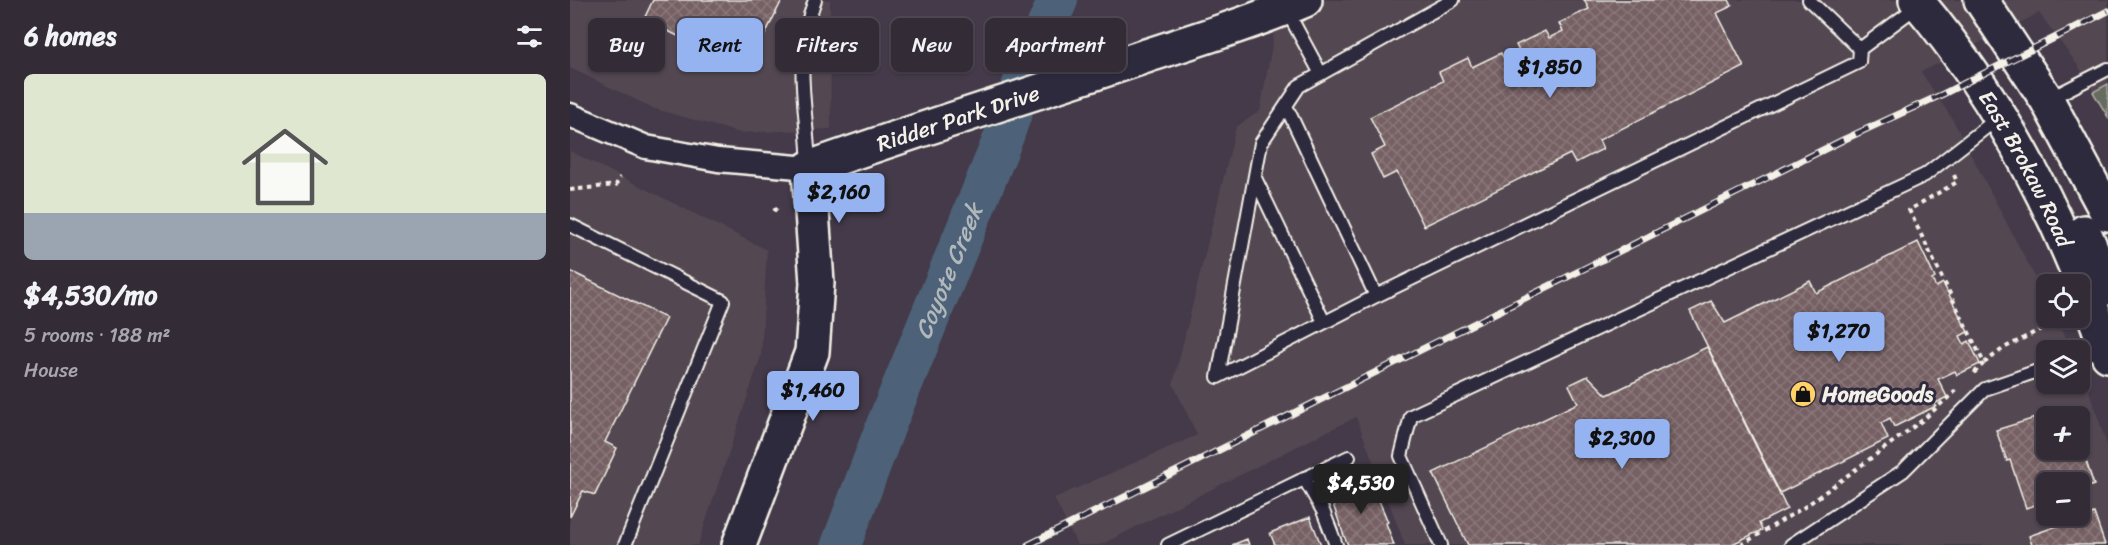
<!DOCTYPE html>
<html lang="en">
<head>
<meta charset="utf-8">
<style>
	body { margin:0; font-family:Sriracha,sans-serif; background:#3b343f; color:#f1f3f6; height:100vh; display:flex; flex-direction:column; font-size:22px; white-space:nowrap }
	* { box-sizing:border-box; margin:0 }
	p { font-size:20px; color:#a9a7ad }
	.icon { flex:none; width:33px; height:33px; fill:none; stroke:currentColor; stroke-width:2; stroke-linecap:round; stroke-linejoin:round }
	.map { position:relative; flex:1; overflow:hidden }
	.panel { display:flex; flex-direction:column; background:#332c37; width:570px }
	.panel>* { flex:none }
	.banner { position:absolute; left:18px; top:18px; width:570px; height:54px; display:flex; gap:12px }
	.controls { position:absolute; left:1466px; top:274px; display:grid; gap:12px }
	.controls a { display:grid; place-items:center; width:54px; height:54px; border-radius:9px; background:#332c37; box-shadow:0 2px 4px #0004,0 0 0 2px #4e4852; font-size:30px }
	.price { position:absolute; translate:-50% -51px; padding:0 14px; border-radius:6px; background:#95b2f1; color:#111; font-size:20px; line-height:39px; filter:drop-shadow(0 2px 3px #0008) }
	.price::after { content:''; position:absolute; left:50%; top:36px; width:18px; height:14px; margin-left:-9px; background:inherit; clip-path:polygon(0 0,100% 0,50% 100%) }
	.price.selected { background:#222; color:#fff }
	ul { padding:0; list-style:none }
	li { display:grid; align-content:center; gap:12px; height:318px; padding:0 24px }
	li span { display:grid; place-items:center; height:186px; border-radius:9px; color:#555 }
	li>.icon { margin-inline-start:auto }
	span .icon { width:108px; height:108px; fill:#fffc; stroke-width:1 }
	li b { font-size:26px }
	h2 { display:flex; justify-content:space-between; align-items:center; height:72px; padding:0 24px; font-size:26px }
	.tag { padding:0 21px; border-radius:9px; background:#332c37; box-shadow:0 2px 4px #0004,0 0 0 2px #4e4852; font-size:21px; line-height:54px }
	.tag.selected { background:#95b2f1; color:#111 }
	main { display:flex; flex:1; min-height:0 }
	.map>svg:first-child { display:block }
	.built { fill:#534651; fill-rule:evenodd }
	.grass { fill:url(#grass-tufts); stroke:#adaea4; stroke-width:1.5 }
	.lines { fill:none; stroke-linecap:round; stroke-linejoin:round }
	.river { stroke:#4d6278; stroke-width:40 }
	.building { fill:url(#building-cross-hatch); stroke:#f4f1e8; stroke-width:1.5 }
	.lane-casing { stroke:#f4f1e8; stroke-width:16 }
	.street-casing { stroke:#f4f1e8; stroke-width:27 }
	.secondary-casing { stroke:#f4f1e8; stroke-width:38 }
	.primary-casing { stroke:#f4f1e8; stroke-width:38 }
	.path { stroke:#f4f1e8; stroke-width:4; stroke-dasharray:4.5 4.5; stroke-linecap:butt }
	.lane { stroke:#2f2a3d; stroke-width:12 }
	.street { stroke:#2f2a3d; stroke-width:22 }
	.secondary { stroke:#2f2a3d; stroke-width:33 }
	.primary { stroke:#2f2a3d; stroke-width:33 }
	.rail-casing { stroke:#f4f1e8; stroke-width:7 }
	.rail { stroke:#2f2a3d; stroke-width:4.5; stroke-dasharray:14; stroke-linecap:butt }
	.labels { text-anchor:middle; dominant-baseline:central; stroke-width:6; stroke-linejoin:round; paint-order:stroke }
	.street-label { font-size:22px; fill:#f4f1e8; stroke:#2f2a3d }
	.poi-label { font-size:22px; font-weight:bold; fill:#f4f1e8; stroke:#2f2a3d; text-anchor:start }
	.water-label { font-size:24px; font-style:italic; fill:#b1b8bb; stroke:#2f2a3d }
</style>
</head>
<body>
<main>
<section class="panel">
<h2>6 homes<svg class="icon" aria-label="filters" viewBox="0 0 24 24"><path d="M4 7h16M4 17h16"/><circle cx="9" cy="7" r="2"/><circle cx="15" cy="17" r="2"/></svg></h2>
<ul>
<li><span style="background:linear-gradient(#dfe7d0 75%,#9aa5b1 0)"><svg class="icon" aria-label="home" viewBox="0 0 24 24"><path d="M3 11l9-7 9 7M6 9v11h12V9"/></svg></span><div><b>$4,530/mo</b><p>5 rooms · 188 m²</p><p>House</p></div></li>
</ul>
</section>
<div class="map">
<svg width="1538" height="545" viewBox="0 0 1538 545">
	<defs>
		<pattern id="grass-tufts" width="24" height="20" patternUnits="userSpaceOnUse" patternTransform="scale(1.5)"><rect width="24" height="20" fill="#666c5f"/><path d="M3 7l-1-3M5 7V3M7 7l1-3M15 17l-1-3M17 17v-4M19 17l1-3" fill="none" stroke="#7c8176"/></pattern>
		<pattern id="building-cross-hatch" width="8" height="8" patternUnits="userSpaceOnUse" patternTransform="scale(1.5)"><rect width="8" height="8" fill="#766164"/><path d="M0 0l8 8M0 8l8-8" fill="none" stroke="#8a787a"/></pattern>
	</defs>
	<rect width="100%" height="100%" fill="#443a49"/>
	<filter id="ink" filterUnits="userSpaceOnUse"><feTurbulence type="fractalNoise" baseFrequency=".0167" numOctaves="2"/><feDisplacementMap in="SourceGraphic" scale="12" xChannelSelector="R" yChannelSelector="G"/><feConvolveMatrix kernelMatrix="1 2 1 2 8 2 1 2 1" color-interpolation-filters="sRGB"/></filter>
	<g filter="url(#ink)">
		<!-- built -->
		<path class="built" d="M0,0h260l1,129 -91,4 -85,-24 -85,-41z
			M710,0h828v117l-29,-50 -40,-54 -118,59 32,48 93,178v20h10l17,33h-27v33h33v-22l1,2 28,84v97h-703l-49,-128 -256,128h-23l-23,-47 143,-63 -24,-51 63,-257 24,-16zM1476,417h33v33h-33zM1476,483h33v33h-33z
			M0,151l197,99 -6,106 -63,189h-128z"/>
		<!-- grass -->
		<path class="grass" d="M1538,84v33l-15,-25z"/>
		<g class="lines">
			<!-- river -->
			<path class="river" id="s1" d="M271,545l45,-120 118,-289 23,-66 31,-70"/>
		</g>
		<!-- building -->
		<path class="building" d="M83,0h129l-35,71 -103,-52z
			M1014,0h145l3,6 -15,7 27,54 -145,73 4,9 -28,14 -5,-9 -146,72 -27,-54 -14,7 -12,-25 14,-7 -15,-30 73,-36 -4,-9 29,-14 4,9 29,-14 4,7 15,-7 -4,-8 29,-14 4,7 14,-7 -4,-8 30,-14z
			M1348,242l17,36 -3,2 4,7 7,-4 25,49 -8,4 4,8 5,-3 11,23 -23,11 -2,-4 -17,8 9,18 -13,7 2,2 -42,21 -4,-9 -9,5 7,16 -108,54 -90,-182 21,-10 14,22 85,-42 6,12z
			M0,271l96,47 -61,124 12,6 -22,47 -12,-4 -13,26z
			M1137,347l80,162 -28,14 3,7 -32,15h-262l-35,-72 145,-70 -9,-18 19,-9 19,19z
			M1498,408l3,9h-25v33h33v-10l15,45 -15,5v-7h-33v18l-20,7 -16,-48 -3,1 -11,-31z
			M799,477l19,45 -2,1 8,22h-46l-4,-9 -15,-43z
			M1524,513l11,32h-73l-3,-9z
			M740,517l11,28h-46l-5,-12z
			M677,539l2,6h-17z"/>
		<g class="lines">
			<!-- lane casing -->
			<g class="lane-casing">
				<path id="lane" d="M716,9l35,65
					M1290,49l59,-44
					M1477,100l61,-31
					M716,106l90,190
					M239,167c-2,-62 -17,-107 6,-167
					M685,178l69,144
					M0,225l153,76 -98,244
					M1509,357l26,-9
					M648,377l158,-81 483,-234 1,-13 -51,-49
					M648,377l43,-234 38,-57 154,-86
					M734,478l19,33 13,34
					M598,545l181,-88
					M871,545l-40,-89 10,-40 514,-241 73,-57
					M1221,545l112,-74 82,-82 61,-21"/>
			</g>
			<!-- street casing -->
			<g class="street-casing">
				<path id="street" d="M0,115l76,32 72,13 91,8"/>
			</g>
			<!-- secondary casing -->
			<g class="secondary-casing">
				<g id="secondary">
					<path id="s2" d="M169,545l73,-193 5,-69 -8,-115c112,-40 225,-74 337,-112 53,-17 107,-34 159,-56"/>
				</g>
			</g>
			<!-- primary casing -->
			<g class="primary-casing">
				<g id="primary">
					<path id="s3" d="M1346,0c87,102 151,228 192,355"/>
					<path d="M1411,0l66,100 61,114"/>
					<path d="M1514,232l24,56"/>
				</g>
			</g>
			<!-- path -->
			<path class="path" d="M1384,175l3,7 -48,28 75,153 -13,13
				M0,190l46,-5 4,-8
				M204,211l4,-5
				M1414,363l20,-15 55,-28
				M1171,545l65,-39 118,-87 35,-31"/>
			<!-- lane -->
			<use href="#lane" class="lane"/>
			<!-- street -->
			<use href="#street" class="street"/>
			<!-- secondary -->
			<use href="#secondary" class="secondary"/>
			<!-- primary -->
			<use href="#primary" class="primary"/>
			<!-- rail casing -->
			<g class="rail-casing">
				<path id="rail" d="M458,545l817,-406 98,-45 165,-83"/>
			</g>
			<!-- rail -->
			<use href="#rail" class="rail"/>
		</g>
	</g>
	<!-- icons -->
	<defs>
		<g id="shop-disc" transform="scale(1.35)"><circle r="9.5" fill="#ffd166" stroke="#2f2a3d"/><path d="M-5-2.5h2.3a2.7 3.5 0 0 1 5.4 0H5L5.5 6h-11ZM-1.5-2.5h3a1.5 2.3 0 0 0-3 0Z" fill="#111"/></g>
	</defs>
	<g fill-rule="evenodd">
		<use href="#shop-disc" x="1233" y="394"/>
	</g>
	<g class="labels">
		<!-- street labels -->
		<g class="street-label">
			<text stroke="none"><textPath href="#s2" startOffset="548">Ridder Park Drive</textPath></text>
			<text stroke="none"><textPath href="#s3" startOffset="202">East Brokaw Road</textPath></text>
		</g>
		<!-- poi labels -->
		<g class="poi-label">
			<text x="1252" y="394">HomeGoods</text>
		</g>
		<!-- water labels -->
		<g class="water-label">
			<text stroke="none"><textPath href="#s1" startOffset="294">Coyote Creek</textPath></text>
		</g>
	</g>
</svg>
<div class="controls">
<a><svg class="icon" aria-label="locate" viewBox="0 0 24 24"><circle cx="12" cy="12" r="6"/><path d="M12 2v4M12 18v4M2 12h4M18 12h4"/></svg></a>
<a><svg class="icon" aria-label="layers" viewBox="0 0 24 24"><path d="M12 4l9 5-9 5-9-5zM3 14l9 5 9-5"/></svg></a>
<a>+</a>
<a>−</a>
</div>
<b class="price" style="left:980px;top:99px">$1,850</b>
<b class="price" style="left:269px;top:224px">$2,160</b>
<b class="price" style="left:1269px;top:363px">$1,270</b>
<b class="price" style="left:243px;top:422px">$1,460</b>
<b class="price" style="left:1052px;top:470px">$2,300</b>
<b class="price selected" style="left:791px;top:515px">$4,530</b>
<div class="banner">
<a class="tag">Buy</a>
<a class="tag selected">Rent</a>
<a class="tag">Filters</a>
<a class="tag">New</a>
<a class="tag">Apartment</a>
</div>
</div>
</main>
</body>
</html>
